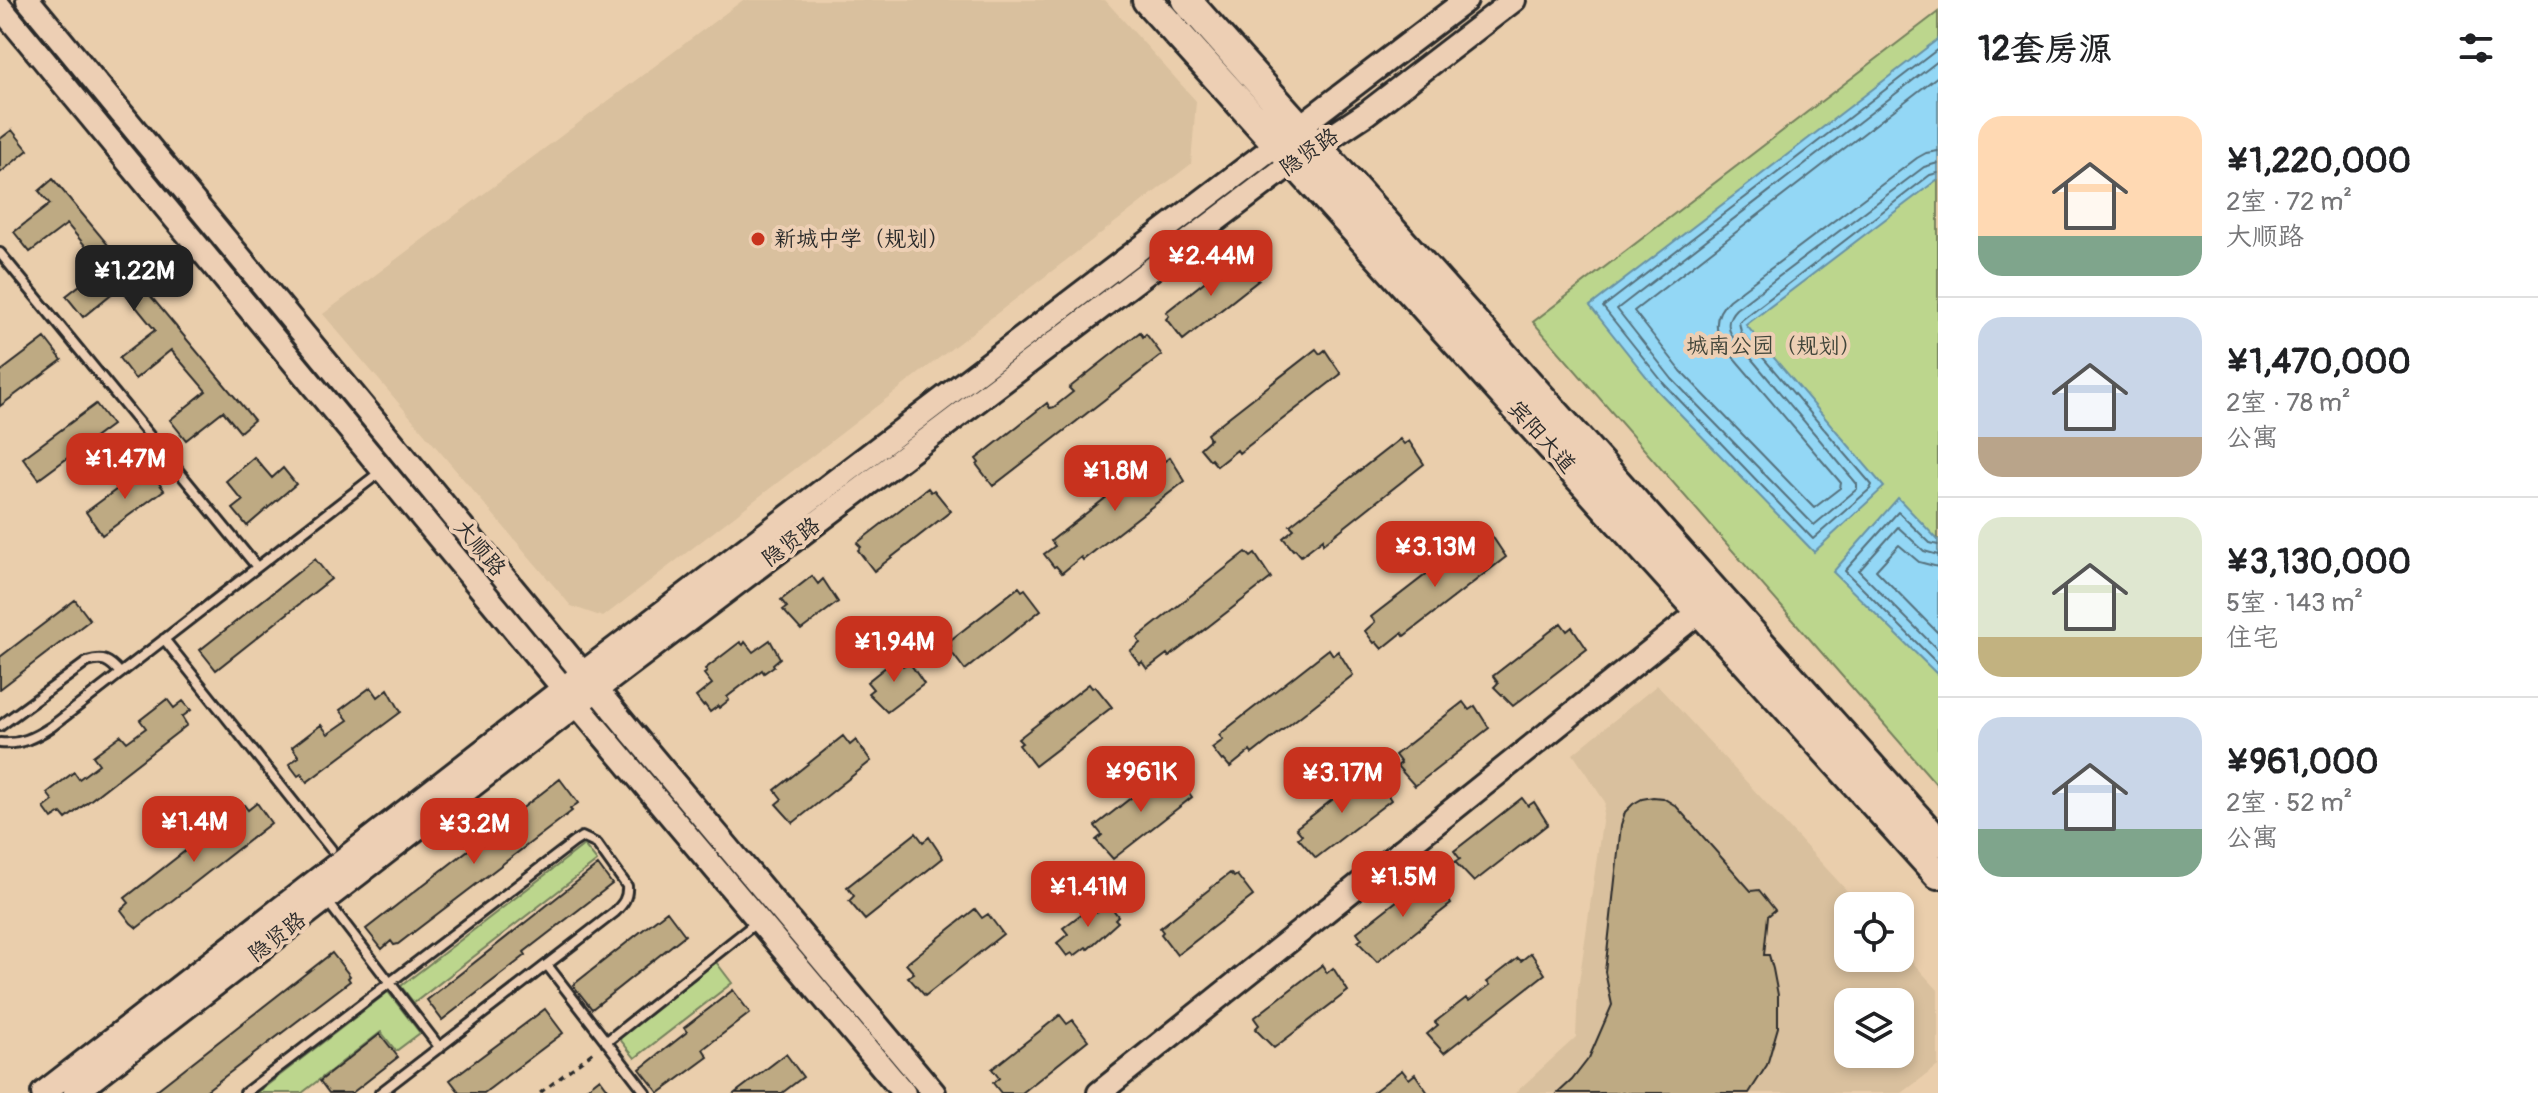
<!DOCTYPE html>
<html lang="zh">
<head>
<meta charset="utf-8">
<style>
	body { margin:0; font-family:Pangolin,"LXGW WenKai TC",sans-serif; background:#f6f6f6; color:#202124; height:100vh; display:flex; flex-direction:column; font-size:30px; white-space:nowrap }
	* { box-sizing:border-box; margin:0 }
	p { font-size:26px; color:#757577 }
	.icon { flex:none; width:44px; height:44px; fill:none; stroke:currentColor; stroke-width:2; stroke-linecap:round; stroke-linejoin:round }
	.map { position:relative; flex:1; overflow:hidden }
	.details { display:flex; flex-direction:column; background:#fff; width:600px }
	.details>* { flex:none }
	.controls { position:absolute; left:1834px; top:892px; display:grid; gap:16px }
	.controls a { display:grid; place-items:center; width:80px; height:80px; border-radius:16px; background:#fff; box-shadow:0 4px 12px #0003; font-size:40px }
	.price { position:absolute; translate:-50% -68px; padding:0 18px; border-radius:16px; background:#c8321e; color:#fff; font-size:26px; line-height:52px; filter:drop-shadow(0 2px 4px #0008) }
	.price::after { content:''; position:absolute; left:50%; top:48px; width:24px; height:18px; margin-left:-12px; background:inherit; clip-path:polygon(0 0,100% 0,50% 100%) }
	.price.active { background:#222; color:#fff }
	ul { padding:0; list-style:none }
	li { display:flex; align-items:center; gap:24px; height:200px; padding:0 40px }
	li+li { border-top:2px solid #e0e0e0 }
	li span { display:grid; place-items:center; flex:none; width:224px; height:160px; border-radius:24px; color:#555 }
	li>.icon { margin-inline-start:auto }
	span .icon { width:96px; height:96px; fill:#fffc; stroke-width:1 }
	li b { font-size:34px }
	h2 { display:flex; justify-content:space-between; align-items:center; height:96px; padding:0 40px; font-size:34px }
	main { display:flex; flex:1; min-height:0 }
	.map>svg:first-child { display:block }
	.built { fill:#d9c09e; fill-rule:evenodd }
	.green { fill:#bcd68d; stroke:#74805c; stroke-width:2 }
	.water { fill:#93d7f5; stroke:#6992a4; stroke-width:2 }
	.lines { fill:none; stroke-linecap:round; stroke-linejoin:round }
	.shore { stroke:#55707c; stroke-width:2 }
	.building { fill:#beaa83; stroke:#2b2b2b; stroke-width:2 }
	.lane-casing { stroke:#2b2b2b; stroke-width:14 }
	.secondary-casing { stroke:#2b2b2b; stroke-width:28 }
	.highway-casing { stroke:#2b2b2b; stroke-width:34 }
	.path { stroke:#2b2b2b; stroke-width:3; stroke-dasharray:6 6; stroke-linecap:butt }
	.lane { stroke:#edcfb4; stroke-width:8 }
	.secondary { stroke:#edcfb4; stroke-width:22 }
	.highway { stroke:#edcfb4; stroke-width:28 }
	.poi-dot { fill:#c8321e; stroke:#edcfb4; stroke-width:3 }
	.labels { text-anchor:middle; dominant-baseline:central; stroke-width:8; stroke-linejoin:round; paint-order:stroke }
	.street-label { font-size:22px; fill:#2b2b2b; stroke:#edcfb4 }
	.poi-label { font-size:22px; fill:#2b2b2b; stroke:#edcfb4; text-anchor:start }
	.park-label { font-size:22px; fill:#41453a; stroke:#edcfb4 }
</style>
</head>
<body>
<main>
<div class="map">
<svg width="1938" height="1093" viewBox="0 0 1938 1093">
	<rect width="100%" height="100%" fill="#eaceac"/>
	<filter id="ink" filterUnits="userSpaceOnUse"><feTurbulence type="fractalNoise" baseFrequency=".0125" numOctaves="2"/><feDisplacementMap in="SourceGraphic" scale="16" xChannelSelector="R" yChannelSelector="G"/><feConvolveMatrix kernelMatrix="1 2 1 2 8 2 1 2 1" color-interpolation-filters="sRGB"/></filter>
	<g filter="url(#ink)">
		<!-- built -->
		<path class="built" d="M743,0h362l91,101 -5,63 -588,453 -32,-11 -248,-292z
			M1657,685l204,221h-13v52h52v-9l38,41v76l-36,27h-387l61,-56 2,-48 27,-187 -32,-48zM1848,1002h52v52h-52z"/>
		<!-- green -->
		<path class="green" d="M1938,12v774l-405,-464z
			M584,845l13,16 -183,142 -13,-17z
			M716,962l16,21 -97,75 -16,-20z
			M388,992l32,41 -24,18 -15,-19 -79,61h-45z"/>
		<!-- water -->
		<path class="water" d="M1938,39v140l-192,146 138,162 -70,65 -156,-161 -68,-85z
			M1898,498l40,42v135l-105,-103z"/>
		<g class="lines">
			<!-- shore -->
			<path class="shore" d="M1938,49l-335,258 62,78 148,154 57,-50 2,-4 -131,-153 -2,-10 191,-147 8,-2
				M1938,61l-321,248 55,70 142,146 43,-36v-5l-124,-147c-7,-10 -5,-20 3,-28l188,-142 14,-4
				M1938,76l-304,235 47,60 133,137 26,-20 1,-5 -118,-138c-10,-17 -8,-32 6,-45l188,-142 9,-5 12,-2
				M1938,545l-8,-2 -32,-31 -53,59 93,93
				M1938,555l-14,-4 -26,-24 -39,44 79,79
				M1938,567l-19,-5 -20,-17 -23,25 62,63"/>
		</g>
		<!-- building -->
		<path class="building" d="M12,130l16,20 -28,23v-34z
			M53,179l201,241 -14,12 -17,-21 -37,29 -16,-20 36,-29 -35,-41 -36,29 -16,-21 36,-28 -35,-43 -37,30 -17,-21 37,-29 -36,-43 -37,28 -16,-20 36,-28 -11,-13z
			M1236,257l3,4 3,-2 17,21 -76,60 -17,-21 3,-3 -3,-4z
			M1140,332l3,5 3,-3 16,21 -169,131 -16,-21 2,-2 -3,-4 71,-56 3,5 4,-1 19,-15 -4,-4z
			M45,338l17,22 -62,46v-34z
			M1316,349l4,5 5,-4 16,24 -102,79 -2,-3 -20,16 -6,-7 -1,1 -10,-12 10,-9 -3,-5z
			M96,404l16,21 -73,54 -16,-21z
			M1400,439l4,5 5,-3 15,23 -101,80v-5l-22,17 -6,-7 -2,1 -10,-12 11,-9 -4,-4z
			M1160,455l5,6 5,-4 15,24 -102,79 -2,-3 -19,16 -6,-7 -2,1 -10,-13 11,-8 -4,-5z
			M254,457l18,21 11,-10 13,16 -49,42 -14,-17 10,-8 -17,-20z
			M147,467l17,23 -62,45 -16,-23z
			M928,488l3,4 3,-2 17,21 -77,60 -16,-21 3,-3 -4,-4z
			M1481,532l4,5 5,-4 16,24 -102,79 -2,-3 -20,16 -6,-7 -2,1 -9,-12 10,-9 -4,-5z
			M1246,552l5,5 4,-3 16,24 -102,79 -2,-3 -20,15 -5,-7 -2,2 -10,-13 10,-8 -3,-5z
			M315,559l16,20 -115,91 -16,-20z
			M812,576l6,8 5,-5 15,23 -37,28 -18,-20 4,-3 -6,-7z
			M1019,587l3,4 3,-2 16,21 -76,60 -16,-21 2,-3 -3,-4z
			M75,600l15,20 -90,69v-32z
			M1561,623l6,8 5,-4 15,22 -74,57 -19,-19 4,-4 -5,-7z
			M770,640l10,18 -7,6 1,2 -10,7 -2,-3 -35,27 2,3 -10,8 -1,-2 -8,6 -5,-7 -2,1 -7,-9 16,-13 -8,-10 3,-2 -2,-3 35,-27 3,3 2,-3 8,10z
			M1329,649l4,6 5,-4 15,24 -101,79 -2,-3 -20,16 -6,-7 -2,1 -10,-13 11,-8 -4,-5z
			M897,658l6,8 6,-4 15,22 -37,28 -19,-19 5,-4 -6,-7z
			M1089,684l3,4 3,-2 17,21 -77,59 -16,-21 3,-2 -4,-4z
			M371,687l7,10 10,-8 13,23 -94,70 -6,-8 -3,2 -9,-12 10,-7 -7,-10 29,-22 7,9 20,-14 -8,-10z
			M167,699l7,9 9,-7 8,9 -9,7 5,8 -121,94 -5,-6 -9,6 -8,-11 9,-7 -6,-8 27,-21 5,7 20,-15 -6,-8 28,-21 6,7 19,-14 -6,-8z
			M1463,702l6,8 6,-4 14,22 -74,58 -18,-20 4,-3 -6,-8z
			M843,736l7,9 6,-5 15,21 -78,62 -17,-19 6,-5 -7,-9z
			M1164,772l7,9 6,-4 15,20 -79,62 -17,-19 6,-5 -7,-9z
			M1364,775l6,8 6,-5 15,22 -75,58 -18,-20 4,-3 -6,-7z
			M560,779l18,24 -8,6 2,2 -174,133 -4,1 -3,-4 -9,8 -16,-20z
			M1653,797l10,1 13,8 75,85 8,-1 16,20 -7,6 -4,39h5l4,14 5,26v32l-11,38 -18,28h-191l14,-13 17,-22 23,-53 -7,-33 16,-147 4,-13 8,-8 9,-5z
			M1522,798l6,8 6,-4 14,22 -74,58 -19,-20 5,-3 -6,-8z
			M257,803l14,20 -134,105 -6,-5 -10,-13 8,-7 -4,-5 119,-93 4,5z
			M916,833l7,9 6,-5 14,21 -78,62 -16,-19 5,-5 -7,-9z
			M598,865l14,19 -88,68 2,3 -84,65 -15,-20z
			M1230,873l4,4 3,-2 16,21 -76,59 -16,-21 2,-2 -3,-4z
			M1425,879l6,7 5,-4 15,22 -74,58 -19,-20 4,-3 -5,-7z
			M1108,903l10,13 -3,3 3,3 -30,27 -2,-2 -12,9 -2,-3 -5,3 -10,-13 11,-9 -5,-6 29,-22 5,6z
			M975,909l7,9 6,-4 15,20 -78,62 -17,-19 6,-4 -8,-9z
			M667,911l18,24 -93,74 -19,-24z
			M332,953l18,23 -2,2 2,3 -147,112h-50z
			M1531,953l14,21 -101,79 -17,-19 11,-9 -3,-3 31,-24 3,3 21,-16 -3,-3 31,-24 3,3z
			M1322,965l5,8 6,-5 15,23 -74,57 -19,-19 4,-4 -5,-7z
			M733,990l17,23 -47,36 5,8 -49,36 -19,-24 47,-37 -3,-4z
			M545,1009l18,24 -79,60h-24l-10,-13z
			M1060,1015l7,9 6,-4 15,20 -66,53h-21l-8,-10 6,-5 -7,-9z
			M380,1034l18,23 -46,36h-23l-9,-12z
			M786,1054l17,23 -21,16h-47z
			M1402,1070l7,9 6,-5 13,19h-56z
			M600,1078l11,15h-30z"/>
		<g class="lines">
			<!-- lane casing -->
			<g class="lane-casing">
				<path id="lane" d="M0,253l257,314
					M164,639l167,210
					M0,726l87,-64c16,-5 22,-2 33,11
					M0,743c20,2 34,-5 51,-16l324,-251
					M328,902l112,146
					M547,965l99,128
					M606,1042l146,-116
					M245,1093l329,-251 8,-5 15,7 30,42c1,12 -4,18 -12,26l-235,181"/>
			</g>
			<!-- secondary casing -->
			<g class="secondary-casing">
				<path id="secondary" d="M28,0l605,734 301,359
					M0,7l563,681 341,405
					M43,1093l540,-420 883,-673
					M75,1093l521,-403 697,-528 74,-49 147,-113
					M1099,1093l614,-492"/>
			</g>
			<!-- highway casing -->
			<g class="highway-casing">
				<path id="highway" d="M1147,0l791,874
					M1186,0l752,842"/>
			</g>
			<!-- path -->
			<path class="path" d="M540,1093l57,-44"/>
			<!-- lane -->
			<use href="#lane" class="lane"/>
			<!-- secondary -->
			<use href="#secondary" class="secondary"/>
			<!-- highway -->
			<use href="#highway" class="highway"/>
		</g>
	</g>
	<!-- markers -->
	<circle class="poi-dot" cx="758" cy="239" r="8"/>
	<g class="labels">
		<!-- street labels -->
		<g class="street-label">
			<text transform="translate(1309 152) rotate(-35)">隐贤路</text>
			<text transform="translate(1542 437) rotate(48)">宾阳大道</text>
			<text transform="translate(791 542) rotate(-37)">隐贤路</text>
			<text transform="translate(480 548) rotate(50)">大顺路</text>
			<text transform="translate(277 937) rotate(-38)">隐贤路</text>
		</g>
		<!-- poi labels -->
		<g class="poi-label">
			<text x="774" y="239">新城中学（规划）</text>
		</g>
		<!-- park labels -->
		<g class="park-label">
			<text x="1774" y="346">城南公园（规划）</text>
		</g>
	</g>
</svg>
<div class="controls">
<a><svg class="icon" aria-label="locate" viewBox="0 0 24 24"><circle cx="12" cy="12" r="6"/><path d="M12 2v4M12 18v4M2 12h4M18 12h4"/></svg></a>
<a><svg class="icon" aria-label="layers" viewBox="0 0 24 24"><path d="M12 4l9 5-9 5-9-5zM3 14l9 5 9-5"/></svg></a>
</div>
<b class="price" style="left:1211px;top:298px">¥2.44M</b>
<b class="price active" style="left:134px;top:313px">¥1.22M</b>
<b class="price" style="left:125px;top:501px">¥1.47M</b>
<b class="price" style="left:1115px;top:513px">¥1.8M</b>
<b class="price" style="left:1435px;top:589px">¥3.13M</b>
<b class="price" style="left:894px;top:684px">¥1.94M</b>
<b class="price" style="left:1141px;top:814px">¥961K</b>
<b class="price" style="left:1342px;top:815px">¥3.17M</b>
<b class="price" style="left:194px;top:864px">¥1.4M</b>
<b class="price" style="left:474px;top:866px">¥3.2M</b>
<b class="price" style="left:1403px;top:919px">¥1.5M</b>
<b class="price" style="left:1088px;top:929px">¥1.41M</b>
</div>
<section class="details">
<h2>12套房源<svg class="icon" aria-label="filters" viewBox="0 0 24 24"><path d="M4 7h16M4 17h16"/><circle cx="9" cy="7" r="2"/><circle cx="15" cy="17" r="2"/></svg></h2>
<ul>
<li><span style="background:linear-gradient(#ffd9b3 75%,#7fa58c 0)"><svg class="icon" aria-label="home" viewBox="0 0 24 24"><path d="M3 11l9-7 9 7M6 9v11h12V9"/></svg></span><div><b>¥1,220,000</b><p>2室 · 72 m²</p><p>大顺路</p></div></li>
<li><span style="background:linear-gradient(#c9d6e8 75%,#b9a48a 0)"><svg class="icon" aria-label="home" viewBox="0 0 24 24"><path d="M3 11l9-7 9 7M6 9v11h12V9"/></svg></span><div><b>¥1,470,000</b><p>2室 · 78 m²</p><p>公寓</p></div></li>
<li><span style="background:linear-gradient(#dfe7d0 75%,#c2b280 0)"><svg class="icon" aria-label="home" viewBox="0 0 24 24"><path d="M3 11l9-7 9 7M6 9v11h12V9"/></svg></span><div><b>¥3,130,000</b><p>5室 · 143 m²</p><p>住宅</p></div></li>
<li><span style="background:linear-gradient(#c9d6e8 70%,#7fa58c 0)"><svg class="icon" aria-label="home" viewBox="0 0 24 24"><path d="M3 11l9-7 9 7M6 9v11h12V9"/></svg></span><div><b>¥961,000</b><p>2室 · 52 m²</p><p>公寓</p></div></li>
</ul>
</section>
</main>
</body>
</html>
